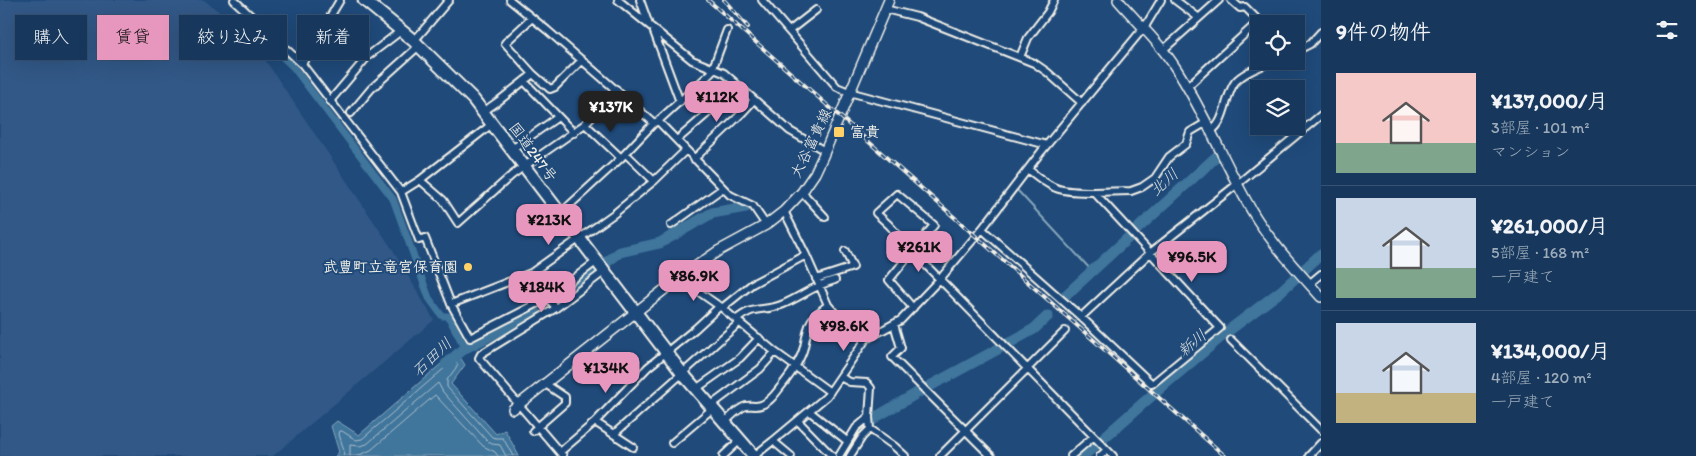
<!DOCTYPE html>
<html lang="ja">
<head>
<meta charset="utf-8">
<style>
	body { margin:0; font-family:Itim,"Klee One",sans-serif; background:#244365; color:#f1f3f6; height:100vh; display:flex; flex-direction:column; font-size:19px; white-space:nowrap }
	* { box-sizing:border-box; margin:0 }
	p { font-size:16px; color:#9eacbb }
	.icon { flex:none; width:28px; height:28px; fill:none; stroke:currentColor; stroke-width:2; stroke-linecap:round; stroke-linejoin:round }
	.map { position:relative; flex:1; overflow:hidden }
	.sheet { display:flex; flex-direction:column; background:#17385c; width:375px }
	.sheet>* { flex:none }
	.top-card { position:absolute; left:15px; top:15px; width:475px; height:45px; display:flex; gap:10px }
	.buttons { position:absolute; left:1250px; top:15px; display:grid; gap:10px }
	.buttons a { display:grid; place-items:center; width:55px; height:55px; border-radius:0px; background:#17385c; box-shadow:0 5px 20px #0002,0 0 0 1px #365272; font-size:25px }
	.price { position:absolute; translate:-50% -42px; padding:0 11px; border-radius:10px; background:#e797bd; color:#111; font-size:16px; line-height:32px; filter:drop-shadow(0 1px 2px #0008) }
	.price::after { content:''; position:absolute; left:50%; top:30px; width:15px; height:11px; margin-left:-8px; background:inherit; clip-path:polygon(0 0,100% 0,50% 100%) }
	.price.selected { background:#222; color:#fff }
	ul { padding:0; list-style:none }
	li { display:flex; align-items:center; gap:15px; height:125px; padding:0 15px }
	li+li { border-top:1px solid #365272 }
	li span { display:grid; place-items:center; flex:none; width:140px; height:100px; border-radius:0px; color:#555 }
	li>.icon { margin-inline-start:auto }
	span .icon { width:60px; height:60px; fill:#fffc; stroke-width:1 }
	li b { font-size:21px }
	h2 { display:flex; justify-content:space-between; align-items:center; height:60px; padding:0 15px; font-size:21px }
	.pill { padding:0 18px; border-radius:0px; background:#17385c; box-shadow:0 5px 20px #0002,0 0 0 1px #365272; font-size:18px; line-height:45px }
	.pill.selected { background:#e797bd; color:#111 }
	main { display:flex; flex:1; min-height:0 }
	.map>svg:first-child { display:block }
	.built { fill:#315887 }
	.water { fill:#40759c; stroke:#88a7ba }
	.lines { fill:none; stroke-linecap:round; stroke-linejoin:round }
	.shore { stroke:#acbfca; stroke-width:1 }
	.stream { stroke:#88a7ba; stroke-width:2 }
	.canal { stroke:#40759c; stroke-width:7 }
	.river { stroke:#40759c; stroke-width:11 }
	.street-casing { stroke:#f4f1e8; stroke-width:10 }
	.secondary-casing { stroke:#f4f1e8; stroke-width:12 }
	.highway-casing { stroke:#f4f1e8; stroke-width:15 }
	.street { stroke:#1f4a7a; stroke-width:6 }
	.secondary { stroke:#1f4a7a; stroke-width:9 }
	.highway { stroke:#1f4a7a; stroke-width:11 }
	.rail-casing { stroke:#f4f1e8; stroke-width:4 }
	.rail { stroke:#1f4a7a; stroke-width:2; stroke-dasharray:5.5; stroke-linecap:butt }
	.poi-dot { fill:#ffd166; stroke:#1f4a7a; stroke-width:2 }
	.labels { text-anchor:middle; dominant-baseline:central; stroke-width:4; stroke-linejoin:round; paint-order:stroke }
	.poi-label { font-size:15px; font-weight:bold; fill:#f4f1e8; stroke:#1f4a7a; text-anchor:start }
	.street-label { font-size:15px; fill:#f4f1e8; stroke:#1f4a7a }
	.water-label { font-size:16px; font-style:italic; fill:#d9dedd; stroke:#1f4a7a }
</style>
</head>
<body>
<main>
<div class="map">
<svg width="1321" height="456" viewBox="0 0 1321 456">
	<rect width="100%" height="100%" fill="#1f4a7a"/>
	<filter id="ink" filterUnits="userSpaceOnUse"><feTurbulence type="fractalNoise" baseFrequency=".02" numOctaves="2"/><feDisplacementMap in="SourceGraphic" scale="10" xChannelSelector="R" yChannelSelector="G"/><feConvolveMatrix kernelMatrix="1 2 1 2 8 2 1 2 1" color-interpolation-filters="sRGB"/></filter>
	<g filter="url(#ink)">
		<!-- built -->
		<path class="built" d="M0,0h204l43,33 146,217 41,70 -161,136h-273z"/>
		<!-- water -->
		<path class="water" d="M456,351l9,14 -14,19 45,50 9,-4 14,26h-184l4,-4 -8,-26 6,-5 22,14z"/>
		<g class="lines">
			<!-- shore -->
			<path class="shore" d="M343,456l1,-5 -5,-17 1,-3h2l14,9 6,-1 92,-79 4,5 -11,15v7l45,50 4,1h7l10,18
				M350,456v-11l10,1 7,-2 71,-61 5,9 44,49 5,3 8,1 6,11
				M357,456l14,-6 64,-55 48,51 12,6 3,4"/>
			<!-- stream -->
			<path class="stream" d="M1252,74l12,-6
				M1238,84l10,-8
				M1018,191l74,80"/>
			<!-- canal -->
			<path class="canal" d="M243,19l50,48 100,132 36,99 13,18h6l17,32"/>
			<!-- river -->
			<path class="river" d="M1135,231l81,-74
				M607,262l13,-10 40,-9 52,-30 34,-6
				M1065,296l63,-58
				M554,301l40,-29
				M1009,343l25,-14 14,-13
				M446,364l19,-16 58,-29 27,-15
				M928,387l72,-39
				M846,456l11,-21 19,-18 43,-25
				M1083,456l82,-72 63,-53 53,-40 40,-37"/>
			<!-- street casing -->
			<g class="street-casing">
				<path id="street" d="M234,0l68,64 99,128 18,48 6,-2 26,66 80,-31 84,-60 39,-32 32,-31
					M510,0l37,30 107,93
					M618,0l74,60 32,13 66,58 35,20
					M640,0l9,25
					M762,0l75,87 12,5 198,53
					M1175,0l24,18
					M1231,0l9,8 5,-1 16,16
					M885,9l32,8 117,46 13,9 35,31
					M532,18l-27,25 28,31
					M789,31l27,-21
					M654,32l26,70
					M414,41l35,-41
					M1163,50l56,-50
					M1296,51l14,-7 11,-12
					M1020,57l8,-19 20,-26 6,-12
					M302,64l38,-64
					M524,81l50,52
					M1188,86l71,-65
					M330,101l38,-45 34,-26
					M483,112l17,-12 33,-26 17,15 5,-2 27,-27
					M351,113l20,-24 49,-44
					M658,121l72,74 23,11 13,19
					M492,124l-72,56 23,20 15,23 54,-48 73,-51 31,-35
					M585,124l36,34
					M1211,131c15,-9 14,-36 24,-49 9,-10 25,-15 38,-21
					M677,140l62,-54
					M512,149l46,-32
					M626,154l28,27
					M694,159l48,-46 12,-13
					M401,192l19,-12
					M802,192l23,25
					M1094,192l37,-1 11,-4 13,-9 14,-21 17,-13 4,-12 17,-10
					M784,211l22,44 22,50 12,14 26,20
					M561,213l60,-55 33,-35 4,-2 53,-48 16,-43
					M671,225l52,-37
					M982,229l99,88 71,67 68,-56 -126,-136c-34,0 -40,-1 -66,-23
					M679,278l43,30 53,44 55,40
					M816,279l37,-12 -8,-16
					M1309,284l12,-10
					M548,298l8,10 -75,46 -2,4 84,98
					M451,304l19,34 78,-40 49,-37
					M556,308l49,-37
					M722,308l30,-24 54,-29
					M913,308l-24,-28 45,-55 -37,-31 -21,19 13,12 24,27 200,204
					M1081,317l69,-64 90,-71 81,-67
					M736,320c17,-15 26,-8 45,-15 20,-8 31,-19 54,-25
					M894,324l7,24 -9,9 99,99
					M1231,340l90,90
					M840,377l10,5 17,1 4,5 -2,29 1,12
					M696,389l44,-31 19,-20
					M710,406l50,-37 15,-17
					M809,411l38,30
					M798,421l34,35
					M595,422l38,25
					M724,423c6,-5 14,-15 22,-17 4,-1 10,1 15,-1 10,-3 16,-14 22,-21 8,-10 18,-25 21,-37 5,-24 3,-26 24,-42
					M870,429l24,17 11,10
					M533,431l32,-28v-6l-21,-14
					M614,434l125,-111
					M773,441l18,15
					M672,443l40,-34
					M560,452l35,-30 53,-55 47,-38 25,-23
					M723,456l17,-16
					M754,456l19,-15 54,-45 39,-57 35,-19 39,-41 42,-50 59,-77 105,-127 15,-25
					M839,456l17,-28 13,-11
					M850,456l12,-19 8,-8
					M940,456l125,-125
					M1071,456l22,-19
					M1100,456l7,-6
					M1309,456l12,-13"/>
			</g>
			<!-- secondary casing -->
			<g class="secondary-casing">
				<path id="secondary" d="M1118,0c20,23 43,44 59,70 29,45 48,95 75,141 19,32 45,59 69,86
					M513,409l166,-131 39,-27 48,-26 18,-14 18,-19 13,-19 8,-17 66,-156"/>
			</g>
			<!-- highway casing -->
			<g class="highway-casing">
				<path id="highway" d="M364,0l50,41 59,58 209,274 72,83"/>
			</g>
			<!-- street -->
			<use href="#street" class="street"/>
			<!-- secondary -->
			<use href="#secondary" class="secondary"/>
			<!-- highway -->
			<use href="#highway" class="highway"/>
			<!-- rail casing -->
			<g class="rail-casing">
				<path id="rail" d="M708,0l517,456
					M724,0l24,27"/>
			</g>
			<!-- rail -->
			<use href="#rail" class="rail"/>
		</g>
	</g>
	<!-- markers -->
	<g class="poi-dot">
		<rect x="833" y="126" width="12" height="12" rx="2.5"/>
		<circle cx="468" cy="267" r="5"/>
	</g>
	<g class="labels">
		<!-- poi labels -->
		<g class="poi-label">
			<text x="850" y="132">富貴</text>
			<text x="458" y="267" text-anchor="end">武豊町立竜宮保育園</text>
		</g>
		<!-- street labels -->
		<g class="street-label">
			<text transform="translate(811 143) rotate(-64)">大谷富貴線</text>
			<text transform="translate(533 152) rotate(53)">国道247号</text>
		</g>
		<!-- water labels -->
		<g class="water-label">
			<text transform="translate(1164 182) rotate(-42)">北川</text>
			<text transform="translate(1192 343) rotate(-40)">新川</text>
			<text transform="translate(432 357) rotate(-43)">石田川</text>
		</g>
	</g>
</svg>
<div class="buttons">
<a><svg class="icon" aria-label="locate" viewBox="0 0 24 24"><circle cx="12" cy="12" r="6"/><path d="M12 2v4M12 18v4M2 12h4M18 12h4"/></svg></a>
<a><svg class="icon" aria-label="layers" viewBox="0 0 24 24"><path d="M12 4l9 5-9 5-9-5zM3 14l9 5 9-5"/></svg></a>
</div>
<b class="price" style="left:717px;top:123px">¥112K</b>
<b class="price selected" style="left:611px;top:133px">¥137K</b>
<b class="price" style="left:549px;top:246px">¥213K</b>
<b class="price" style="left:919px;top:273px">¥261K</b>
<b class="price" style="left:1192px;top:283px">¥96.5K</b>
<b class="price" style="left:694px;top:302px">¥86.9K</b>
<b class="price" style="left:542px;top:313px">¥184K</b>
<b class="price" style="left:844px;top:352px">¥98.6K</b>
<b class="price" style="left:606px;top:394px">¥134K</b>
<div class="top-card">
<a class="pill">購入</a>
<a class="pill selected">賃貸</a>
<a class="pill">絞り込み</a>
<a class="pill">新着</a>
</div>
</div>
<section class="sheet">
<h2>9件の物件<svg class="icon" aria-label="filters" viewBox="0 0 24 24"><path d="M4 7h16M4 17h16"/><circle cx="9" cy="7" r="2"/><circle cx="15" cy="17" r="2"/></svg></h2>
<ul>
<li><span style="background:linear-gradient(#f6c9c9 70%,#7fa58c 0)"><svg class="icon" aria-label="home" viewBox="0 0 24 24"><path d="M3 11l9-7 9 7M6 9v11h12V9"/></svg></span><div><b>¥137,000/月</b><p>3部屋 · 101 m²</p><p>マンション</p></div></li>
<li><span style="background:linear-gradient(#c9d6e8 70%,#7fa58c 0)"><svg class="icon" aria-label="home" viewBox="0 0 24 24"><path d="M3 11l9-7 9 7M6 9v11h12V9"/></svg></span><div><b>¥261,000/月</b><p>5部屋 · 168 m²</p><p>一戸建て</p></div></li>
<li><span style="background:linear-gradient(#c9d6e8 70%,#c2b280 0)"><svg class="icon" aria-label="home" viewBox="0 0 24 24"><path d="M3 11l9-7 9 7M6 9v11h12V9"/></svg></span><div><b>¥134,000/月</b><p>4部屋 · 120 m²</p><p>一戸建て</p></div></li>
</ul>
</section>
</main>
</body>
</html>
